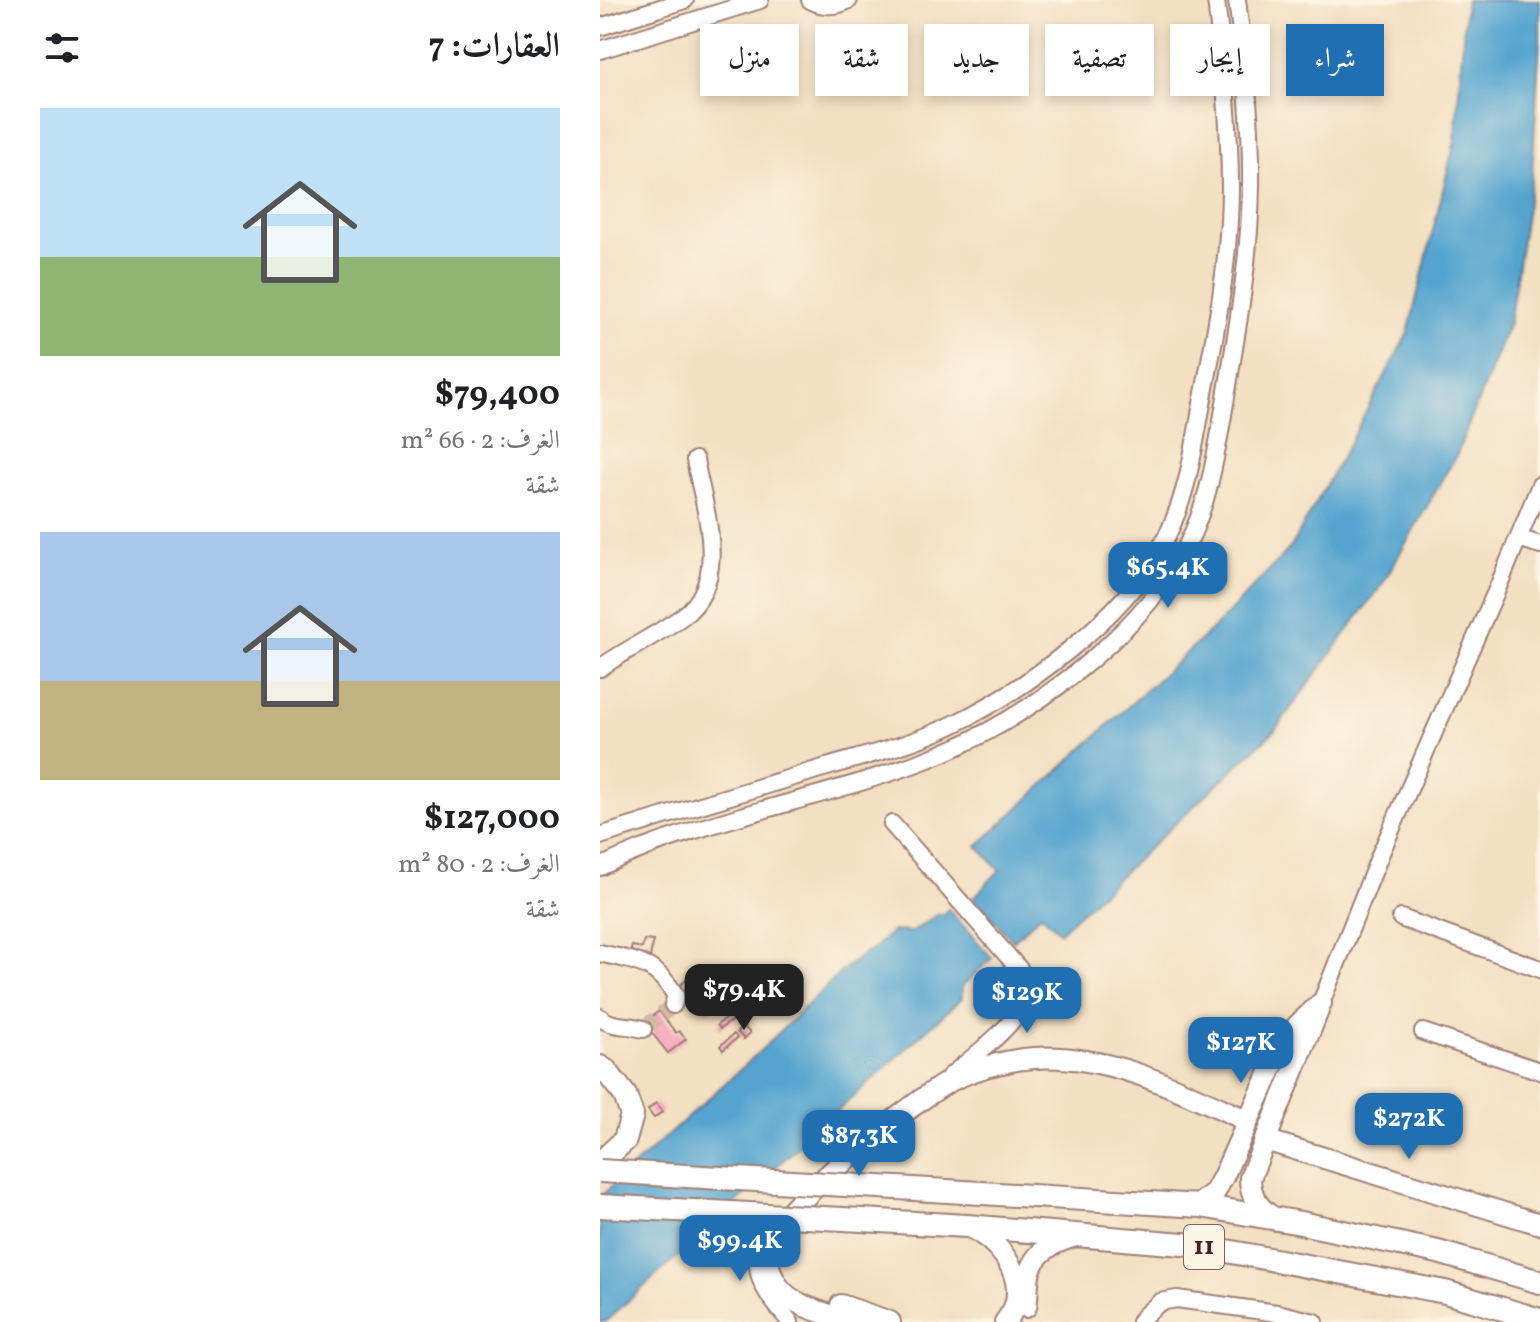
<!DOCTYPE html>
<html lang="ar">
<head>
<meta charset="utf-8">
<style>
	body { margin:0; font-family:Vollkorn,Amiri,serif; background:#f6f6f6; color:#202124; direction:rtl; height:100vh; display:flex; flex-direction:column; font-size:30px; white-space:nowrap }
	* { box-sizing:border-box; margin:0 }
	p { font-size:26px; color:#757577 }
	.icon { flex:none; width:44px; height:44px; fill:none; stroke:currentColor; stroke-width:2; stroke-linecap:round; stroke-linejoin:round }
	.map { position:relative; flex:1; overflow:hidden; direction:ltr }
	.sheet { display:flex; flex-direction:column; background:#fff; width:600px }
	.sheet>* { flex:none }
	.guide { position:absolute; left:24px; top:24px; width:760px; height:72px; direction:rtl; display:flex; gap:16px }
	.price { position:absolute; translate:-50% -68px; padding:0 18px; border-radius:16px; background:#1f6fb2; color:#fff; font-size:26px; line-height:52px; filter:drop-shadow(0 2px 4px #0008) }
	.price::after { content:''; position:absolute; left:50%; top:48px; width:24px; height:18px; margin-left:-12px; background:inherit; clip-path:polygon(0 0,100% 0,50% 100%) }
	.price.current { background:#222; color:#fff }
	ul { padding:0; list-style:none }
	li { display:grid; align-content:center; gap:16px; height:424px; padding:0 40px }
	li span { display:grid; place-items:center; height:248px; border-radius:0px; color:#555 }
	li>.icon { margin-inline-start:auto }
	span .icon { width:144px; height:144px; fill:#fffc; stroke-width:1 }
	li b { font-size:34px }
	h2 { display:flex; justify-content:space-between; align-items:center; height:96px; padding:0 40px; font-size:34px }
	.chip { padding:0 28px; border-radius:0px; background:#fff; box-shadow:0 4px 12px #0003; font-size:28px; line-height:72px }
	.chip.current { background:#1f6fb2; color:#fff }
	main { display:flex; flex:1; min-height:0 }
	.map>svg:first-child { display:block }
	.water { fill:#55a4cf; stroke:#50627d; stroke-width:2 }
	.building { fill:#f6a8c0 }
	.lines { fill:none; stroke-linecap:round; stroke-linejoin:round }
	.minor-tunnel { stroke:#d1b9a3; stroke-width:16; stroke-dasharray:16 8; stroke-linecap:butt }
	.minor-casing { stroke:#9e7f76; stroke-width:20 }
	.major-casing { stroke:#9e7f76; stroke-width:24 }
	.highway-casing { stroke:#9e7f76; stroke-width:26 }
	.minor { stroke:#fff; stroke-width:16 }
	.major { stroke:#fff; stroke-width:20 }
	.highway { stroke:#fff; stroke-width:22 }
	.highway-bridge-casing { stroke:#9e7f76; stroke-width:26; stroke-linecap:butt }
	.highway-bridge { stroke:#fff; stroke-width:22 }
	.labels { text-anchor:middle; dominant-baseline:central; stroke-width:8; stroke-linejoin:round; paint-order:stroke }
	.shield { fill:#fcf5e5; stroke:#7f5f63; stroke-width:2 }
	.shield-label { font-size:26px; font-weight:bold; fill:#4a1f2b }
</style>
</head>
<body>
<main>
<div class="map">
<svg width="940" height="1322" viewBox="0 0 940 1322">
	<rect width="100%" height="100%" fill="#fcf5e5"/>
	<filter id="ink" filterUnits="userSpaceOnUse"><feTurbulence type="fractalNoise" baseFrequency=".0125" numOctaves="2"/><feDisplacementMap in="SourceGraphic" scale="16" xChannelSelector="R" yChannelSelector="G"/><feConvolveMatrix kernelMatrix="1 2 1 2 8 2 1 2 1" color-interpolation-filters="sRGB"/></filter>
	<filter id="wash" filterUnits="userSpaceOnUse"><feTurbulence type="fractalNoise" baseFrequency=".006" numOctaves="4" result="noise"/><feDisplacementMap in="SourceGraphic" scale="32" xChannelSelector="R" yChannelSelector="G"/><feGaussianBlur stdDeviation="1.8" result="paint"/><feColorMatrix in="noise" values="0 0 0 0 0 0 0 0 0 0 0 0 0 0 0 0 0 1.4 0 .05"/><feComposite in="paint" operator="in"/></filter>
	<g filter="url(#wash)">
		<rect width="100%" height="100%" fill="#f3dfc1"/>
		<!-- water -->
		<path class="water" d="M866,0h74v38l-8,138 -23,147 -52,131 -74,129 -109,148 -214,201 -19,-18 -28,27 -40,-43 27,-28 -23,-24 244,-225 70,-74 58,-103 59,-111 47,-192z
			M348,909l44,49 -30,28v12l-357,324h-5v-125l156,-142 85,-83 24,-19h3l25,-22 19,1 26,-18h6z"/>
		<g id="blocks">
			<!-- building -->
			<path class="building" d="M44,940l9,1 -4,22 -9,-2 1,-7 -11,-1 2,-7 10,2z
				M86,980l7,7 -7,6 -7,-7z
				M118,998l4,4 -14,11 -3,-4z
				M59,1011l17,22 3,-2 7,8 -18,14 -24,-30z
				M132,1014l3,4 -15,11 -3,-4z
				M143,1026l7,7 -6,6 -7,-7z
				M134,1034l3,4 -14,12 -3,-4z
				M56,1103l7,8 -9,7 -6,-8z"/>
		</g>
	</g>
	<g filter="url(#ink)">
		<use href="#blocks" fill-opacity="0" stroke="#9e7f76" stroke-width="2"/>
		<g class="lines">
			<!-- minor-tunnel -->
			<path class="minor-tunnel" d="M43,1029l30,-24"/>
			<!-- minor casing -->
			<g class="minor-casing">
				<path id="minor" d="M210,0c13,7 26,7 39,0
					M0,27l85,-27
					M0,50l160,-50
					M918,538l22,7
					M0,668c27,-19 57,-33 83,-52 48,-35 21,-108 12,-156
					M292,824l128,146c4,8 7,15 6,24 -3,27 -56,65 -77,83
					M0,836c73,-23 147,-45 220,-67 44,-13 91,-24 132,-44 73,-35 170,-106 209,-178 25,-44 31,-89 40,-138 14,-73 29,-148 29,-222 0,-63 -7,-125 -14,-187
					M0,867c109,-52 232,-68 343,-114 87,-37 189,-113 237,-195 28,-47 36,-103 45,-155 12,-72 25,-144 26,-217 1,-62 -6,-124 -14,-186
					M801,918l139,51
					M0,953c37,9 55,8 76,43l-3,9
					M721,1003l59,-148 118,-268 42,-102
					M0,1017c12,11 28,7 43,12
					M823,1032l117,39
					M168,1262l-6,-1 -4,5c1,21 19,40 32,56
					M540,1322l4,-6 16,-14 17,-3 100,14 38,9"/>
			</g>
			<!-- major casing -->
			<g class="major-casing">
				<path id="major" d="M665,1140l275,84
					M597,1206l18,-14 9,-17 58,-130 16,-20 23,-22
					M676,1219c-17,-9 -26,-23 -26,-41l68,-167
					M367,1226c28,12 58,45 48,79 -2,6 -6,12 -10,17
					M241,1305l49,17
					M426,1307c2,-10 1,-21 3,-32 5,-24 26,-33 47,-39
					M254,1322c-24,-8 -61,-14 -76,-36 -9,-13 -13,-31 -8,-46 11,-33 148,-143 182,-160 25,-12 54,-20 82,-22 75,-5 148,33 214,63"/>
			</g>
			<!-- highway casing -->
			<g class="highway-casing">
				<path id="highway" d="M0,1067l6,4 19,24 7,20 -7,25 -25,23
					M297,1188l304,18 100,17 137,29 102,30
					M262,1220l105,6 228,19 250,47 95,28"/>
			</g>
			<!-- minor -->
			<use href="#minor" class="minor"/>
			<!-- major -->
			<use href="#major" class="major"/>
			<!-- highway -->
			<use href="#highway" class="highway"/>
			<!-- highway-bridge casing -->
			<g class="highway-bridge-casing">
				<path id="highway-bridge" d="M0,1171l297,17
					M0,1206l262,14"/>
			</g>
			<!-- highway-bridge -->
			<use href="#highway-bridge" class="highway-bridge"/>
		</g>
	</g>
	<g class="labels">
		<!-- shield labels -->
		<rect class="shield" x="584" y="1225" width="40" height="44" rx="6"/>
		<g class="shield-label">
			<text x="604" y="1247">11</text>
		</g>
	</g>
</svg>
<b class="price" style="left:568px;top:610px">$65.4K</b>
<b class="price current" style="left:144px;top:1032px">$79.4K</b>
<b class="price" style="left:427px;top:1035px">$129K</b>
<b class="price" style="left:641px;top:1085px">$127K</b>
<b class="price" style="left:809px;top:1161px">$272K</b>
<b class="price" style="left:259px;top:1178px">$87.3K</b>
<b class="price" style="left:140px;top:1283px">$99.4K</b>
<div class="guide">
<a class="chip current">شراء</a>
<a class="chip">إيجار</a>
<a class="chip">تصفية</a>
<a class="chip">جديد</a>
<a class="chip">شقة</a>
<a class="chip">منزل</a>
</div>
</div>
<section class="sheet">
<h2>العقارات: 7<svg class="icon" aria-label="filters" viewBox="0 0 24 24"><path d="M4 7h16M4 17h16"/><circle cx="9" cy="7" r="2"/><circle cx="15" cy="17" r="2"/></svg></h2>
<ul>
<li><span style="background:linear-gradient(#bfe0f5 60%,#8fb573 0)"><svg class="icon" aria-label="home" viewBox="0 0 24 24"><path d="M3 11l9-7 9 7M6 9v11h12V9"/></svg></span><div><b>$79,400</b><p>الغرف: 2 · 66 m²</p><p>شقة</p></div></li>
<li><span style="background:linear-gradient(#a9c7e8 60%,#c2b280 0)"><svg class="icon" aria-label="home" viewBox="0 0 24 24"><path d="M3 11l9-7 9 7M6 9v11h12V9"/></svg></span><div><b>$127,000</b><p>الغرف: 2 · 80 m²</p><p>شقة</p></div></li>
</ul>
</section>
</main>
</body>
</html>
